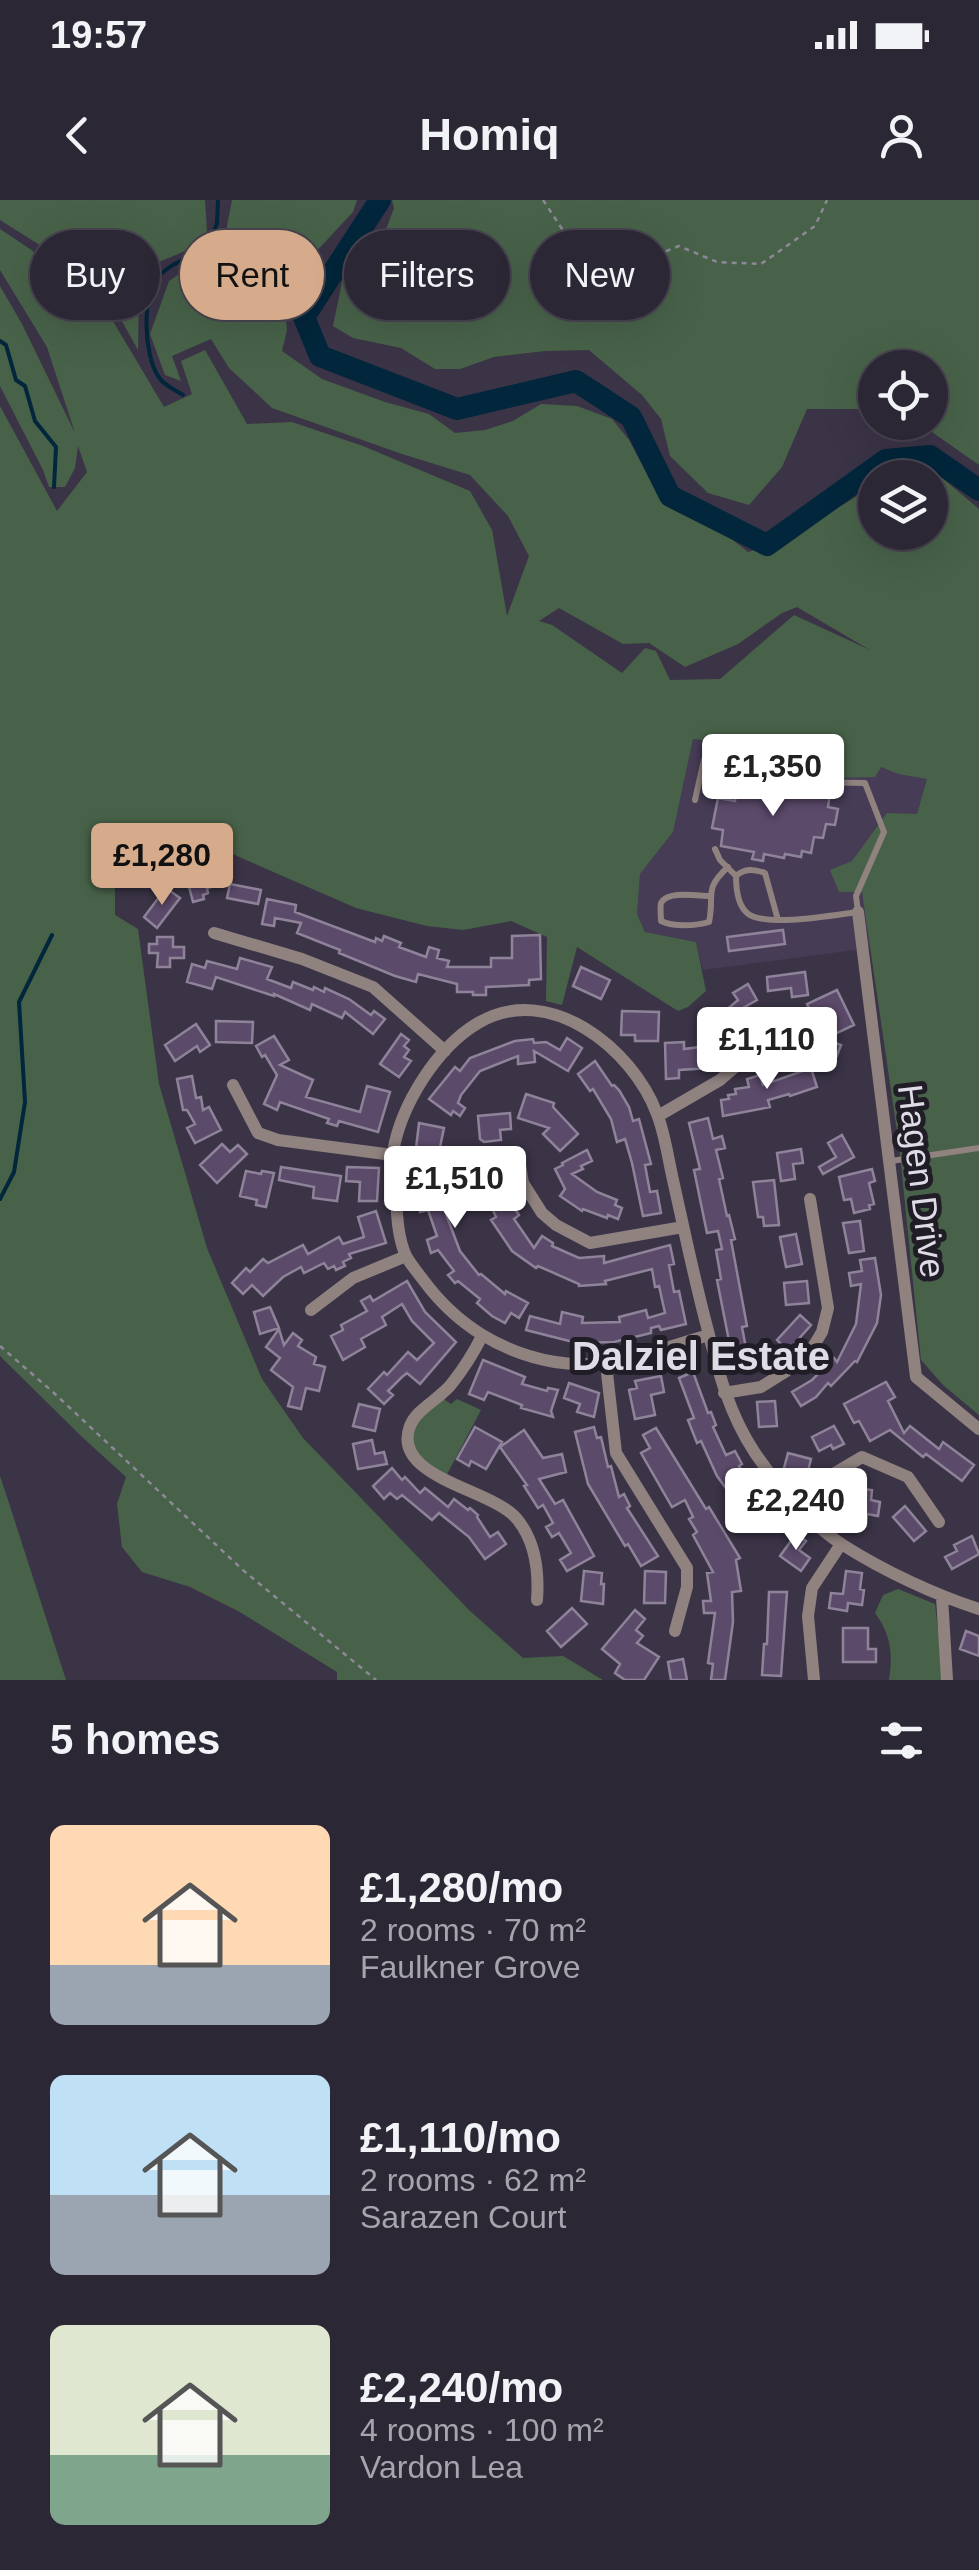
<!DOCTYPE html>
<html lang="en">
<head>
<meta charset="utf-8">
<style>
	body { margin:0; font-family:Arial,sans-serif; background:#383341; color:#f1f3f6; height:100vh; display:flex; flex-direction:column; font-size:38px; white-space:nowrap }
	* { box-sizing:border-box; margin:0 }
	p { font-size:32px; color:#a6a5ad }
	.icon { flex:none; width:55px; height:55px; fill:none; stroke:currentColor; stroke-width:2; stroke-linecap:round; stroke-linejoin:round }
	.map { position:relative; height:1480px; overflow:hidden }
	.details { display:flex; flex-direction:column; background:#2c2735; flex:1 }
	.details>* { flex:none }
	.banner { position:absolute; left:30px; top:30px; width:920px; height:90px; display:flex; gap:20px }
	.tools { position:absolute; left:858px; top:150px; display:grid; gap:20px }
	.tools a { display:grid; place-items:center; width:90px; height:90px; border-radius:50%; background:#2c2735; box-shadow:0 10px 40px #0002,0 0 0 2px #484450; font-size:50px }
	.price { position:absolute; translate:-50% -85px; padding:0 22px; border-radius:10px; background:#fff; color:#222; font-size:32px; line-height:65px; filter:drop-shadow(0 2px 5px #0008) }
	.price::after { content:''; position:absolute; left:50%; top:60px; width:30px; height:22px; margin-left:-15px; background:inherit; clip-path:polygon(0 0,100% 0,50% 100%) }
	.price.selected { background:#d6ab8b; color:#111 }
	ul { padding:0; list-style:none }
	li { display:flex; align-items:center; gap:30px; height:250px; padding:0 50px }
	li span { display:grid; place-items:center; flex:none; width:280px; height:200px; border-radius:15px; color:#555 }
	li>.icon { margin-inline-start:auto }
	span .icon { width:120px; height:120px; fill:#fffc; stroke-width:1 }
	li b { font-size:42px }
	h2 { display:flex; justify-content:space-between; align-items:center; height:120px; padding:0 50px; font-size:42px }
	.pill { padding:0 35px; border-radius:45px; background:#2c2735; box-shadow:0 10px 40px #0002,0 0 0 2px #484450; font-size:35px; line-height:90px }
	.pill.selected { background:#d6ab8b; color:#111 }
	.status { display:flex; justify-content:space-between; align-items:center; height:70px; padding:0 50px; background:#2c2735; direction:ltr }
	.status svg { height:28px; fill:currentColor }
	header { display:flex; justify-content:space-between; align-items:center; height:130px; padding:0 50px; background:#2c2735; font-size:45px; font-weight:600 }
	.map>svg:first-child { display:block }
	.built { fill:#463c55 }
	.green { fill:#486249; fill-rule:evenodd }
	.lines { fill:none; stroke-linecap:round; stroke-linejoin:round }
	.stream { stroke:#02263b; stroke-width:4 }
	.river { stroke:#02263b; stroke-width:22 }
	.building { fill:#5c4a6b; stroke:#8e8399; stroke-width:2.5 }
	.path { stroke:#8d8897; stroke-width:2.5; stroke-dasharray:5 5; stroke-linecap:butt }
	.service { stroke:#8f827f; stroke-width:6 }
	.minor { stroke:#8f827f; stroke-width:12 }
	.labels { text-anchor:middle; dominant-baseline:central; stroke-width:10; stroke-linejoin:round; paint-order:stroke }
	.street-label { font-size:35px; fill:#dfdbe7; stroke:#211d26 }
	.quarter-label { font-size:40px; font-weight:bold; fill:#dfdbe7; stroke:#211d26 }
</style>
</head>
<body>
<div class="status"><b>19:57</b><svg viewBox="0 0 49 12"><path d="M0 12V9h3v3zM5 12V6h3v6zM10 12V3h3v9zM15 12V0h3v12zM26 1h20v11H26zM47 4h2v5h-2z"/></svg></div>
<header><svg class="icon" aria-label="back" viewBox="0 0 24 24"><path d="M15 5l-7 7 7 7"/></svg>Homiq<svg class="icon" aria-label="person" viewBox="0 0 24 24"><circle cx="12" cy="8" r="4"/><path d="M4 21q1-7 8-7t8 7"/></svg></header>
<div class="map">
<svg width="979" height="1480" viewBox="0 0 979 1480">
	<rect width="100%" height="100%" fill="#3b3447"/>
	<!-- built -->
	<path class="built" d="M693,539l49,6 39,16 34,21 65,-15 18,7 29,5 -10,36 -30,-2 -35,49 10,30 8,56 -167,22 -7,-28 -51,-10 -8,-18 3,-40 33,-42z"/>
	<!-- green -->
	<path class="green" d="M0,0h205l2,32 -17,17 -31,13 -20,25 -1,63 -43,-77 -22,-7 -73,-46z
		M232,0h125l-4,12 -54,58 -16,21 4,39 -5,21 40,28 63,23 44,12 26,19 30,-3 28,-9 28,-17 36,2 35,13 17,21 32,61 57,27 30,24 41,-14 86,-53v47h55v-54l-38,-1 16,-7 34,8 37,31v906l-36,-30 -22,-25 -22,-215 -37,-253h-23l-9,-22 22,-9 35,-48 30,1 10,-35 -29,-5 -17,-7 -6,10 -42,1 -18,4 -34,-21 -39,-16 -49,-6 -20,93 -33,42 -3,40 8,18 51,10 10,49 -18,16 -10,4 -101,-64 -15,58 -16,-4 1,-64 -36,-16 -48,9 -36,-4 -71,-18 -135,-59 -106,18v48l23,14 21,155 48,164 55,131 41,59 167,173 53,47 40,-2 40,24h-266v-8l-99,-61 -48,-24 -48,-15 -20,-25 -5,-43 9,-27 -46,-42 -80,-79v-950l57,105 30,-39 -9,-26 -3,22 -10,19h-16l-6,-17 -43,-84v-100l22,38 53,109 -28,-86 -47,-77v-41l33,22 4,15 16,23 25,-10 20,17 66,111 28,-13 -11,-33 24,-11 42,74 45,-2 71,24 107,45 22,39 15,86 22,-60 -21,-40 -38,-41 -68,-21 -130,-46 -43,-40 -18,-29 -39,17 9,25 -16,-6 -15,-41 19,-53 55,-39zM797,407l73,43 -76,-35 -74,64 -50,1 -14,-29 -11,-3 -23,25 -70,-48 -13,-4 20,-13 64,36 26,-1 36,24 53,-23 44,-31z
		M392,0h587v265l-60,-42 11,-1v-54h-55v43l-10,-2h-58l-25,58 -33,38 -41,-12 -38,-37 -9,-37 -19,-24 -53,-45 -44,1 -51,6 -34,12h-25l-34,-21 -48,-10 -20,-12 9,-44 37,-34 15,-40z
		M442,1198l9,6 6,-5 24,11 -36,68 -9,-4 -24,-27 4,-25z
		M0,1276l7,21 59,183h-66z
		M898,1389l37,15 9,76h-55c4,-26 2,-46 -14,-67l8,-18z"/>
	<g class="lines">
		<!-- stream -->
		<path class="stream" d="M0,141l6,4 10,35 9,6 10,35 21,26 -2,40
			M183,195c-9,-6 -20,-10 -25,-19 -14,-22 -17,-79 1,-100 12,-13 33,-20 49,-27l9,-26 1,-23
			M0,999l14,-27 11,-70 -6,-100 33,-67"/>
		<!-- river -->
		<path class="river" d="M380,0l-76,117 16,39 137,53 119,-28 55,36 39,79 97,49 119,-85 44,-4 49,34"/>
	</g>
	<!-- building -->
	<path class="building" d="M739,577l91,17 -2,13 10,2 -3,16 -9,-1 -3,14 -9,-1 -3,16 -9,-2 -1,6 -16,-3 -1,4 -20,-4 -1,7 -11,-2 2,-7 -33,-6 2,-16 -11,-2 6,-30 17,3z
		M219,671l3,13 -15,4 1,5 -5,2 1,4 -11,3 -6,-23z
		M230,684l31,6 -3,14 -31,-6z
		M166,688l14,10 -23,30 -13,-11z
		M267,699l29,6 -1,7 80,30 1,-4 6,3 2,-5 17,7 -2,4 27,10 3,-10 10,3 -2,8 12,3 -2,6h44v-9h21v-22l28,-1 1,44 -12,1v5l-43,2v8h-13v-3h-16v-8l-39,-10 -2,8 -21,-6 -56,-23 1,-3 -43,-17 4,-10 -26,-5 -1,8 -12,-2z
		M783,730l2,14 -56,7 -2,-14z
		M157,737h16v10h11v11h-14v9h-13l1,-14h-9v-9h8z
		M240,758l32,9 -5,12 24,9 2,-6 20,8 1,-3 10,5 1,-4 24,11 22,16 3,-4 11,8 -12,15 -28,-22 -3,6 -30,-14 -2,6 -36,-16v2l-58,-19 -4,12 -25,-7 5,-18 13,4 2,-7 30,8z
		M581,767l29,13 -9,19 -28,-13z
		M805,772l3,23 -16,2 -1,-9 -23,3 -1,-14z
		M748,784l9,16 -25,14 12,14 -35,30 1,10 -31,2v8l-13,1 -1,-36 19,-1v7l30,-4 -7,-8 8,-7 -5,-6 28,-24 -5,-7z
		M837,790l17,35 -30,14 17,6 -8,21 -27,-10 5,-13 18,7 -22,-46z
		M622,811l37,1 -1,29h-23v-6h-14z
		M216,821l37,1 -1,21 -36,-1z
		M196,824l14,21 -10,7 -3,-6 -22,15 -10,-16z
		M401,834l8,6 -5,6 5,4 -5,7 7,4 -12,16 -19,-13z
		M274,836l15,24 -9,5 33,15 -7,17 54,15 7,-26 23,6 -12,40 -39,-11 -2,5 -10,-3 2,-4 -49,-17 -3,8 -13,-6 13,-29 -12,-20 -3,2 -6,-11z
		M567,838l15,10 -14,23 -34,-20 1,11 -17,2v-8l-38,15 -19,24 -3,8 7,5 -5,8 -7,-5 -2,4 -22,-16 26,-32 5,4 10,-13 45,-17 18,-2 1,4 12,-1 14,8z
		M595,861l17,25 2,-1 5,5 10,17 4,14 6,-2 12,45 -6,1 5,27 7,-1 4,22 -18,3 -11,-53 -7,-24 -8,3 -6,-23 -18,-30 -3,2 -12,-17z
		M811,868l6,19 -27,9 -1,-2 -21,6 2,7 -47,9 -2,-16 8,-1 -1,-4 8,-1 -1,-5 14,-2 -2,-8 13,-4 3,10z
		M192,876l4,22 5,-1 2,13 6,-3 12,23 -26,13 -8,-15 8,-4 -8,-14h-4l-6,-31z
		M526,894l28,9 -1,4 25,27 -18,17 -17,-17 6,-6 -31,-10z
		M510,913l1,16 -11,1 1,10 -17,2 -4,-3 -2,-23z
		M708,918l5,21 9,-3 3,12 -9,2 7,28 -4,1 8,37 2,-1 6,24 -4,1 16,86 -5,1 4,21 16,-3 3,15 -20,4 1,3 -16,3 -4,-24h4l-13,-66 4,-1 -5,-29 6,-1 -4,-18 -11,2 -13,-63 6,-1 -11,-46z
		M419,923l25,5 -5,24h5l-2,15 -9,-2 14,52 13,34 19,24 2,-1 24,20 1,-3 22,12 -9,15 -8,-5 -6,10 -13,-7 -15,-13 3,-4 -22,-18 -3,2 -7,-8 6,-4 -16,-21 -7,3 -4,-13 10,-4 -9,-26 -8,2 -2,-10 8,-3 -6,-24 -7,-1z
		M842,935l12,22 -31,17 -4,-7 17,-10 -8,-14z
		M222,944l8,8 8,-7 9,9 -30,29 -17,-18z
		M801,949l2,14 -10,1 2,15 -14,2 -4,-28z
		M587,950l5,11 -11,5 2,3 -11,5 25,18 20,8 -2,5 7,3 -4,11 -10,-4 -1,3 -24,-9 -1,2 -22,-15 5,-7 -10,-20 8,-4 -1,-2z
		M484,951l8,27 16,31 5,-3 6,9 -5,4 20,29 8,-12 11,7 -1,3 27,12 25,-2v7l66,-18 4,19 -5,1 5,27 5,-1 7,33 -25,6 -2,-4 -8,2v5l-37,9 -37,1 -51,-13 4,-14 30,8 2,-12 21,5 -1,6 38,-1 -1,-5 27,-7 2,8 17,-5 -6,-27 -4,1 -3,-18 -47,12 1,3 -27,2v-2l-41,-18 -2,2 -24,-17 -21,-31 5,-3 -10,-23 -18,8 -6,-11 15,-7 -9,-29z
		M281,967l60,9 -4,25 -24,-3 1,-11 -35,-7z
		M347,967l32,1 -2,33h-18l1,-19 -14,-1z
		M872,969l3,12 -6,2 5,21 -5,1 1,4 -16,4 -3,-14 -7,1 -5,-23z
		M246,971l15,3 1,-3 12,2 -8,34 -10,-2 1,-5 -17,-4z
		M774,980l5,45 -15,1 -1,-9h-5l-5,-35z
		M376,1011l10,32 -37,11 2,4 -8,4 2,4 -9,4 -2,-4 -6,3 -4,-6 -20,10 -3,-6 -18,10 -20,19 -11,-11 -9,9 -11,-11 14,-15 4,4 13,-13 5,4 35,-18 5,9 31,-17 4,7 21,-7 -6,-20z
		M860,1021l4,30 -15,2 -6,-30z
		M796,1034l6,30 -16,3 -6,-30z
		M875,1058l6,37 -4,28 -20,39 -2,-1 -24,25 -3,-3 -12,14 -15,9 -9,-14 20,-12 22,-22 3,4 19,-38 5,-40 -10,2 -2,-13 13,-2 -2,-11z
		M407,1081l18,31 31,30 -36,42 -13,-11 -5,4 -14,14 5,4 -9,9 -16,-15 16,-17 3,3 21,-23 9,8 17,-17 -22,-22 -10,-17 -20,13 4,8 -25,14 4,8 -22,13 -12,-24 12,-6 -2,-5 26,-14 -6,-10 9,-5 3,5z
		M807,1081l2,22 -23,2 -2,-22z
		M270,1107l9,21 -19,6 -6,-22z
		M800,1115l11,10 -23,26 -11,-11z
		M279,1129l5,16 9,-12 9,7 -4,6 18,11 -2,7 11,3 -6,24 -13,-3 -5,21 -13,-3 5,-19 -22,-17 9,-12 -14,-11z
		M483,1160l42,17 -3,7 25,7 1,-3 10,2 -7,21 2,6 -32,-9 1,-3 -34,-13 -4,8 -15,-6z
		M693,1172l15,41 3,-1 5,13 -3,2 13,28 9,-4 7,13 -3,2 8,13 -4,3 15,24 8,-4 8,14 -12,7 -4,-7 -8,5 -33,-45 -16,-35 -4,2 -9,-23 6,-2 -15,-40z
		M661,1176l3,16 -13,3 4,20 -20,4 -6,-29 8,-2 -2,-7z
		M886,1182l9,15 -7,4 16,32 6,-7 29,23 4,-7 31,23 -12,16 -36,-27 -3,3 -33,-27 -20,11 -11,-20 -5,2 -10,-19z
		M569,1183l30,10 -5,24 -17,-5 3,-8 -16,-6z
		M775,1201l2,25 -18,1 -2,-25z
		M359,1204l21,5 -5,22 -22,-5z
		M834,1226l10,18 -11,5 -2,-4 -12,6 -7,-14z
		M475,1227l27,15 -16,27 -15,-8 -2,5 -12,-7z
		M594,1227l3,11 4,-1 7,30 3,-1 8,31 5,-3 6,12 -3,2 31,48 -17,10 -13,-22 -3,2 -37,-62 -13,-52z
		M656,1228l50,81 3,-2 31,51 -4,2 5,31 -9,1 1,30 -8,58h-14l2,-16 -5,-1 7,-50h-11l-1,-12h8l-4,-28 6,-1 -20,-37 4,-3 -8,-13 4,-2 -8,-17 -13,7 -31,-54 9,-5 -7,-13z
		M524,1230l19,28 19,-4 4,18 -27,7 16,25 8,-4 31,56 -27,15 -7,-11 11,-7 -12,-20 -7,4 -6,-10 7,-4 -10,-18 -5,3 -14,-22 3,-1 -27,-38z
		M372,1240l3,14 9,-2 3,12 -29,5 -5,-25z
		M788,1253l23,6 -5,20 -12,-3 2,-5 -12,-3z
		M392,1268l10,12 3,-3 15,16 5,-5 23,19 6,-8 14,11 2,-2 8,7 -1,2 13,20 8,-5 8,12 -21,15 -16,-22 -30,-24 -7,7 -30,-25 -5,4 -7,-6 -6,6 -11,-13z
		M853,1288l19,2 -1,10 9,2 -2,14 -11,-2 -1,11 -35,-5 4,-27 16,2z
		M905,1306l21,25 -12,10 -21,-24z
		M796,1334l10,7 -7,9 11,8 -9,13 -21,-15z
		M972,1336l7,18 -27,15 -7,-12 12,-6 -3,-6z
		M584,1371l18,2 -1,11h3l-1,20 -22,-3z
		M645,1371l21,1 -1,31h-21z
		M846,1371l16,2 -2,16 4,1 -2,15 -14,-2 -1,8 -18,-3 2,-15 12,1z
		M769,1392h18l-6,84 -19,-1 2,-31h3z
		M572,1408l15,16 -26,23 -14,-16z
		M635,1410l10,9 -9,11 7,6 -6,7 22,14 -15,23h-19l-10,-7 5,-9 -18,-15z
		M843,1428h25v21h8v13h-33z
		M966,1431l13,5v20l-19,-7z
		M683,1459l4,21h-16l-3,-18z"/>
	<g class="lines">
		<!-- path -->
		<path class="path" d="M543,0l29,44 17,21 35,3 55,-22 38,16 44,2 54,-38 12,-26
			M0,1146l54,47 190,178 132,109"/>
		<!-- service -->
		<path class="service" d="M695,600l9,-40 7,-1 94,23 60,1 19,49 -28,64 2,16c-23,3 -94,16 -111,1 -10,-9 -11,-25 -11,-37 9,-8 18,-7 29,-3l13,47
			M715,649l5,11 16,16
			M710,696c-12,0 -43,-6 -49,7 -1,3 0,15 0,18 12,6 35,5 48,1 6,-28 -6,-32 19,-55
			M891,961l88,-13"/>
		<!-- minor -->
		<path class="minor" d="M858,712l58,465 63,52
			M214,733l88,26 71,28 72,64
			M233,885l25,48 20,7 115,15
			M658,916l62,-36 54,-47
			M520,965l3,18 19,30 14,12 34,18 93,-16
			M311,1110l42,-32 53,-22
			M709,1135c-50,14 -102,36 -154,27 -54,-9 -99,-38 -131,-81 -6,-8 -13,-16 -18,-25 -8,-18 -9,-39 -10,-59 -1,-14 -5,-31 -3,-45 8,-47 43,-104 85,-129 71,-42 155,26 179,91 8,20 11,44 16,66 11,49 21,98 34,147 11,44 22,87 48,126 21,31 56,72 88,92 39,25 92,50 136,64
			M482,1136c-8,16 -18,32 -29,46 -11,16 -36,26 -43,44 -20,52 83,63 107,93 19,23 22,53 20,81
			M606,1164l10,89 71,115v19l-12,44
			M724,1193l37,-6 24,-15 25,-20 12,-20 6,-24 -18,-109
			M798,1306l32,-30 32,-19 46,20 31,45
			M942,1397l5,83
			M814,1480l-6,-64 4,-28 29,-44"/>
	</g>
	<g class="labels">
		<!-- street labels -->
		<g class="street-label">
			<text transform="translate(922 981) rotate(83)">Hagen Drive</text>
		</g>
		<!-- quarter labels -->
		<g class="quarter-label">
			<text x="701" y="1156">Dalziel Estate</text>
		</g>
	</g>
</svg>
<div class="tools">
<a><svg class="icon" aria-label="locate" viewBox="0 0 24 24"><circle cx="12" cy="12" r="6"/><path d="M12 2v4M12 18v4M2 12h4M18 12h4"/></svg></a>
<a><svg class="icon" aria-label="layers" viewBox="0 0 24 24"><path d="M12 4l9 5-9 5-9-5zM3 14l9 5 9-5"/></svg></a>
</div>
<b class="price" style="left:773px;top:619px">£1,350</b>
<b class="price selected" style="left:162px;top:708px">£1,280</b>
<b class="price" style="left:767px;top:892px">£1,110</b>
<b class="price" style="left:455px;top:1031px">£1,510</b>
<b class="price" style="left:796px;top:1353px">£2,240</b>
<div class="banner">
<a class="pill">Buy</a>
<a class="pill selected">Rent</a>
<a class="pill">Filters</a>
<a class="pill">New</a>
</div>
</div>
<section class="details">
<h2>5 homes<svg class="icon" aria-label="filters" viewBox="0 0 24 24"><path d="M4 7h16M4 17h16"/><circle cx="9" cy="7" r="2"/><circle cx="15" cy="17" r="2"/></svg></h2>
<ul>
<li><span style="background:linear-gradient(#ffd9b3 70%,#9aa5b1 0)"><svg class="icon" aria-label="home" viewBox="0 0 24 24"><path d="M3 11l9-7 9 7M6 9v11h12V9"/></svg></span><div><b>£1,280/mo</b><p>2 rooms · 70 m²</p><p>Faulkner Grove</p></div></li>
<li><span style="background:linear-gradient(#bfe0f5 60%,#9aa5b1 0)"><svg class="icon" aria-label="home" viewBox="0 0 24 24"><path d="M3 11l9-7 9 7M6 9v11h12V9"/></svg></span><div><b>£1,110/mo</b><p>2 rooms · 62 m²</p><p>Sarazen Court</p></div></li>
<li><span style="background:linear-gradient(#dfe7d0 65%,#7fa58c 0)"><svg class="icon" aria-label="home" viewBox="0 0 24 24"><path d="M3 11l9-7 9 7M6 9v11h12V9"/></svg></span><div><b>£2,240/mo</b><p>4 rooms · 100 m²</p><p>Vardon Lea</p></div></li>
</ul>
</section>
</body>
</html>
